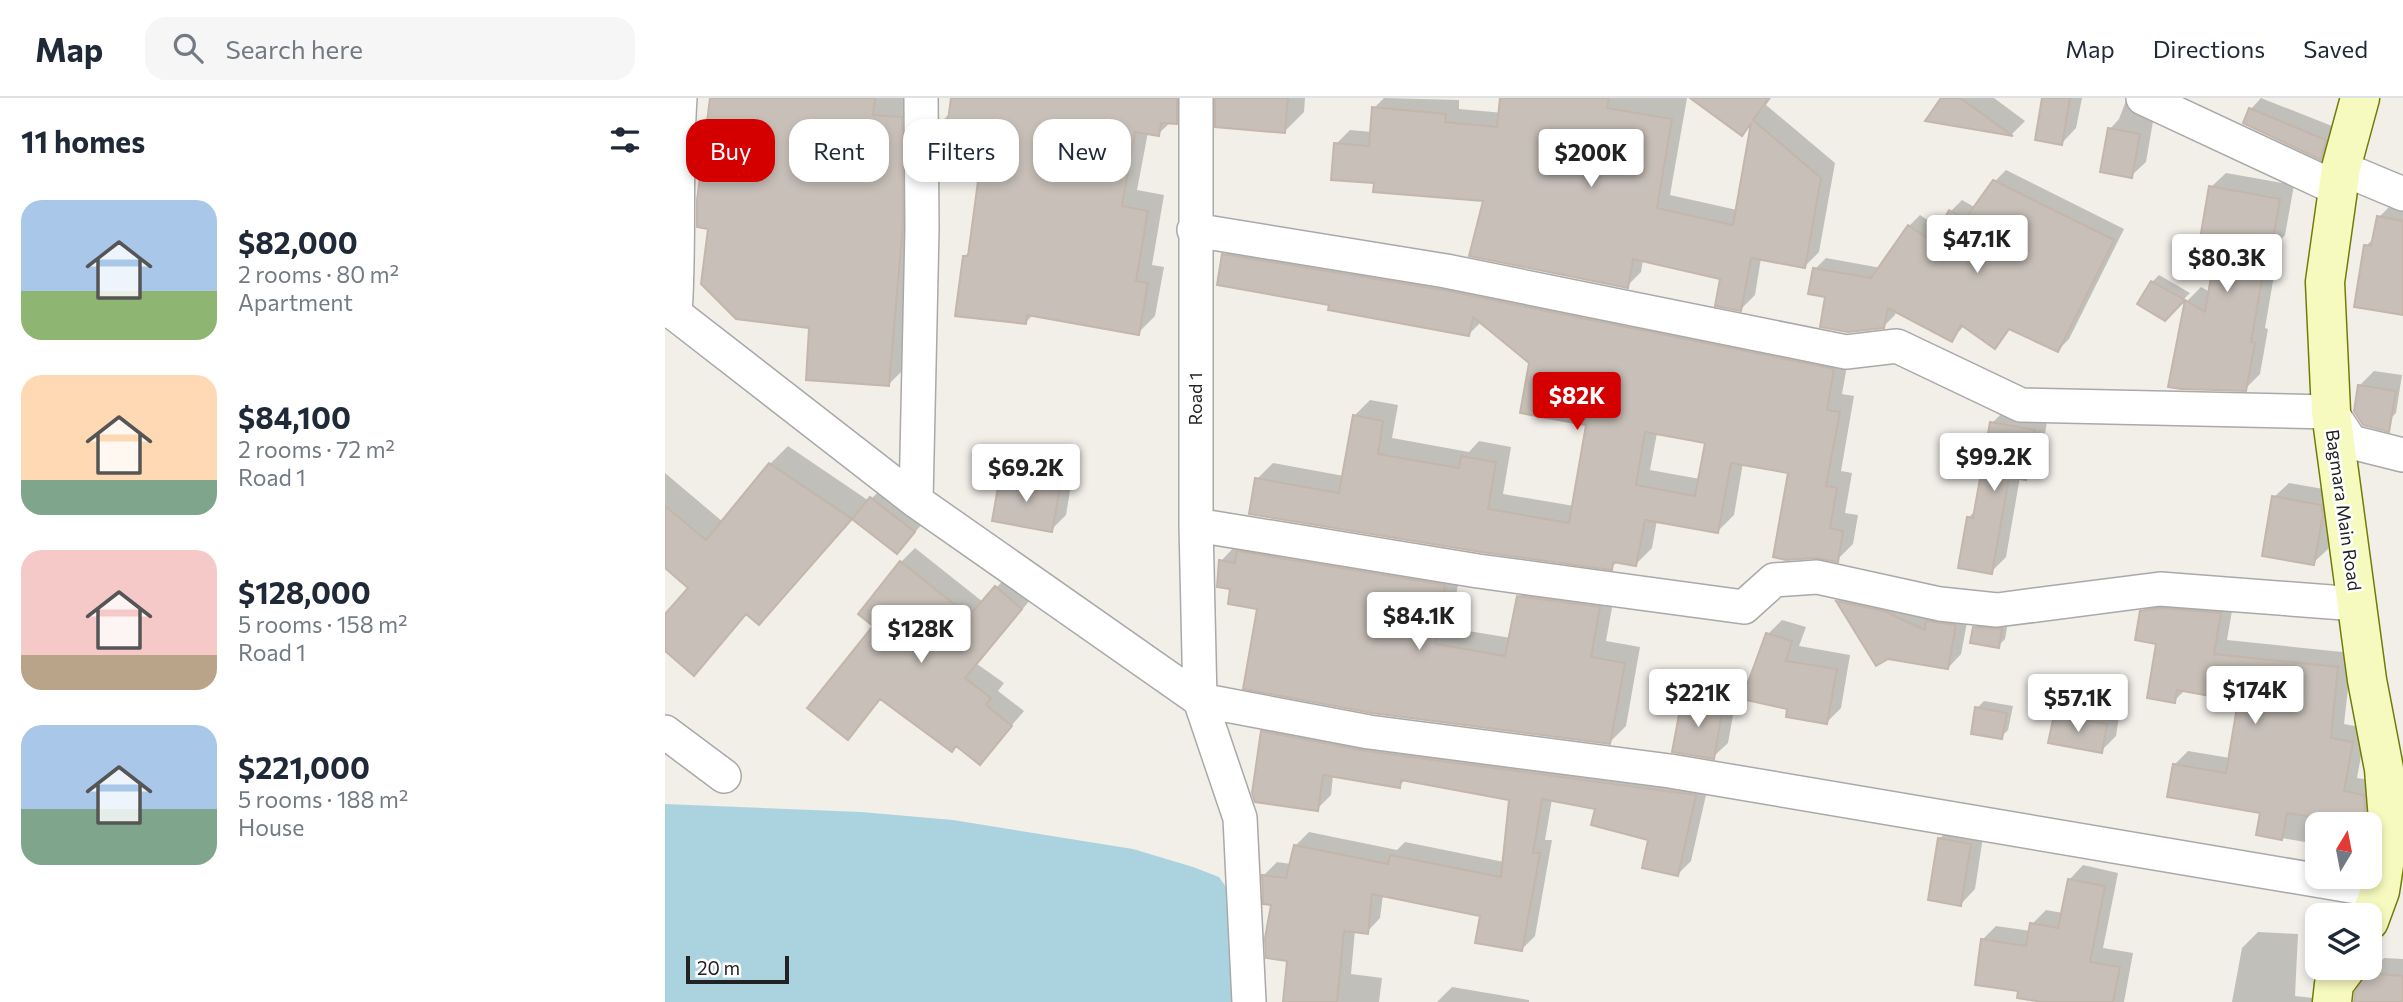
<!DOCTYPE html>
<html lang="en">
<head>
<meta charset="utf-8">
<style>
	body { margin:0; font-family:Commissioner,sans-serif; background:#f6f6f7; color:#1f2937; height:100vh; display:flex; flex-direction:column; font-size:26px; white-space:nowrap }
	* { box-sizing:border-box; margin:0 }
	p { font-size:23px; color:#747a83 }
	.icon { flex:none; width:38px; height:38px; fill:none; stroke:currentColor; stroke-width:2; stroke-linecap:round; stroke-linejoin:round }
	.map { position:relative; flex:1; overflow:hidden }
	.details { display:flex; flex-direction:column; background:#fff; width:665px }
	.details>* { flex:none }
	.hud { position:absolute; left:21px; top:21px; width:665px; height:63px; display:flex; gap:14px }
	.needle { width:46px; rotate:10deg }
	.tools { position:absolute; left:1640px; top:714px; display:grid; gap:14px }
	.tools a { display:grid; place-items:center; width:77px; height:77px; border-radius:14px; background:#fff; box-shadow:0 4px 10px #0003; font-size:35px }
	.scale { position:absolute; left:21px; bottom:18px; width:103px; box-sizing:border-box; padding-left:7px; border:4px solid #222; border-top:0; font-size:19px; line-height:24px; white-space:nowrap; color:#222; -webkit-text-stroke:5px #fff; paint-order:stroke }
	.price { position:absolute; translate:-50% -60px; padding:0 16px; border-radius:7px; background:#fff; color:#222; font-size:23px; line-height:46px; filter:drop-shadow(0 2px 4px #0008) }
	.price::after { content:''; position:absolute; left:50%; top:42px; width:21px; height:16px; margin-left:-10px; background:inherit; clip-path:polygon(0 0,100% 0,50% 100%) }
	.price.on { background:#d40000; color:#fff }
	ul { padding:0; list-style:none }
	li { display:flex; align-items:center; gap:21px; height:175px; padding:0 21px }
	li span { display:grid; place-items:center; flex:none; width:196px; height:140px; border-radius:21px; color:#555 }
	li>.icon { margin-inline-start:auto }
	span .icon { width:84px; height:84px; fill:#fffc; stroke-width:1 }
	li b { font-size:30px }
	h2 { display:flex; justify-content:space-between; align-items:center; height:84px; padding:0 21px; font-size:30px }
	.tag { padding:0 24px; border-radius:21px; background:#fff; box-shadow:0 4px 10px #0003; font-size:24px; line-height:63px }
	.tag.on { background:#d40000; color:#fff }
	header { display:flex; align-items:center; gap:42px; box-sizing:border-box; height:98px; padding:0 35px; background:#fff; border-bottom:2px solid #e0e1e3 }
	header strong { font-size:33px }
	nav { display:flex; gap:38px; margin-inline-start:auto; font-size:24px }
	.search { width:490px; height:63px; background:#f6f6f7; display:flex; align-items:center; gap:18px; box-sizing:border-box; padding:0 24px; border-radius:21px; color:#747a83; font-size:26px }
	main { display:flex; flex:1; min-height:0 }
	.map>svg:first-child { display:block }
	.water { fill:#aad3df }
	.shadow { fill:#0003; fill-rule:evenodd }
	.building { fill:#c7bfb8; stroke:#c4b6ab; stroke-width:2; fill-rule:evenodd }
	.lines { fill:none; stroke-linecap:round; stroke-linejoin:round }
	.street-casing { stroke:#a9a9a9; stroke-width:36 }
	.secondary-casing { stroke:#707d05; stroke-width:41 }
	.street { stroke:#fff; stroke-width:33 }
	.secondary { stroke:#f7fabf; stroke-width:38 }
	.labels { text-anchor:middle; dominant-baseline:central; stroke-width:5; stroke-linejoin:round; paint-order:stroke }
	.street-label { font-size:18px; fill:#222; stroke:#fff }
</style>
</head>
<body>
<header>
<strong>Map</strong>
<div class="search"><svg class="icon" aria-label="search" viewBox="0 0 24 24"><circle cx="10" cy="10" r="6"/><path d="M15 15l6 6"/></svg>Search here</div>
<nav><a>Map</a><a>Directions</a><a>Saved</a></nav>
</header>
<main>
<section class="details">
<h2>11 homes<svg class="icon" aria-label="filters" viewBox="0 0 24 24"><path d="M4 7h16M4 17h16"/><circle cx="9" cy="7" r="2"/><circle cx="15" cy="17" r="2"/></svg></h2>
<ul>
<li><span style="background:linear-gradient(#a9c7e8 65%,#8fb573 0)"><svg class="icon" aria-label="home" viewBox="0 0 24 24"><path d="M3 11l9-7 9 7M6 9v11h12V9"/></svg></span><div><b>$82,000</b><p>2 rooms · 80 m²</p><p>Apartment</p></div></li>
<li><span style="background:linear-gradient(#ffd9b3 75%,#7fa58c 0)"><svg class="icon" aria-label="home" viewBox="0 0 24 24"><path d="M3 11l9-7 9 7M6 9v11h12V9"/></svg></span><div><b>$84,100</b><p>2 rooms · 72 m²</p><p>Road 1</p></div></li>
<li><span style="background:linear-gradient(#f6c9c9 75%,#b9a48a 0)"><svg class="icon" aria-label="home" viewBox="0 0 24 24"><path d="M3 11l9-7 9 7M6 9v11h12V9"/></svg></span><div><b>$128,000</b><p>5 rooms · 158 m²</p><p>Road 1</p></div></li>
<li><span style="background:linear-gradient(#a9c7e8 60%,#7fa58c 0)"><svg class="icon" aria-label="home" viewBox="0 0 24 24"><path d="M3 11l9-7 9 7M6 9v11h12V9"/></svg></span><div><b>$221,000</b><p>5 rooms · 188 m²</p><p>House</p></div></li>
</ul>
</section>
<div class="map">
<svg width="1738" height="904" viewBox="0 0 1738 904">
	<rect width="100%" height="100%" fill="#f2efe9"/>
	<!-- water -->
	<path class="water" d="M0,706l196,8 92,8 180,29 60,18 26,10 12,17 9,108h-575z"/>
	<!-- shadow -->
	<path class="shadow" d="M47,0h197l-1,267 -19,19 -78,-58 -101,-99z
		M288,0h240v8l-17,16h-5l-13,12 -10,-2 -11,58 27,5 -12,70 12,2 -9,49 -17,17 -104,-19 -9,9 -60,-67 6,-6 9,-78 -38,-51 9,-9z
		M552,0h88l-1,14 -20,20z
		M719,0l75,2v9l56,5 31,-16h141l-17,97 67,15 16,-88 -11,11 -49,-35h78l-5,7 69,58 -16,89 -14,14 -44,-8 -6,37 -14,14 -19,-31 -79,-18 -2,12 -14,14 -142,-86 -109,-18 -40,-38 14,-14 22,2 2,-24z
		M1278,0h51l31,23 -13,13 -84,-15z
		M1379,0h38l-6,30 -14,15z
		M1462,0l29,6 -10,58 -15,14 -21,-47 9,-10z
		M1596,0l76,30 -5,18 -12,12 -69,-49z
		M1341,72l118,59 -55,110 -11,11 -47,-22 -17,19 -30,-21 -13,14 -55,-29 -1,4 -11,11 -57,-30 -12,-27 11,-11 55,10 28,-42 11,-11 21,14 10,-18 11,-11 14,8 19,-27z
		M1561,75l68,12 -9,50 -5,5 -15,88 3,1 -8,45 -15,15 -58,-88 14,-14 9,5 9,-51 -8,-54z
		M1727,106l11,1v106l-37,-65 8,-8 5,-21z
		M575,141l609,115 -7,40 12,2 -13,75 11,2 -7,40 13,2 -5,29 -16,16 -47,-89 -47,-8 -9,52 -16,16 -61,-11 -5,28 -16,16 -18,-3 -7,7 -354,-89 16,-16 71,13 10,-60 16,-16 28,5 -6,33 77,14 10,-11 32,6 -8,47 71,12 14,-82 -57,-62 -50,-40 -12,12 -138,-30 -107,-49zM992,335l50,9 -7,37 -50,-9z
		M1494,177l31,18 -25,25 -13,-36z
		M1709,273l28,4 -6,38 -15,15 -22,-42z
		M1341,311l42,7 -8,48 -15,14 -5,-1 -14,80 -15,15 -23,-54 9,-9 15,-86z
		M123,348l81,55 23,-23 42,33 -37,41 -43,-34 -95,105 -11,-10 -54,60 -29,-24v-32l26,-30 -26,-21v-93l58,49 47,-58z
		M351,365l57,10 -7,42 -15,15 -49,-53z
		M1624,385l46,8 2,8 -9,50 -15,14 -39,-66z
		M572,446l224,25 -11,59 61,10 8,-41 17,-17 79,11 -9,50 34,6 -14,79 -16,16 -351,-134 -27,-20 -11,-27z
		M250,450l68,54 27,-29 25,21 -58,70 27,19 -6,8 26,20 -44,52 -23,-19 -75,-46 -34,40 27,-112 26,-64z
		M1186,490l118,24 -8,42 -13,14 -60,-11 -11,7 -39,-63z
		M1491,500l78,1 -7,41 125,13 -8,71 22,4 -9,50 21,3 -9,76v-33h-52v20l-59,-10 4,-22 -88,-47 14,-14 42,7 10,-58 -55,-10 -11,11 -16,-59 -16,-30z
		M1117,522l24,7 -7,19 51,9 -9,53 -15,15 -37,-15 -21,-74z
		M1317,523l26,1 -3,17 -7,7 -23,-18z
		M1033,588l39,7 -9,50 -15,14 -30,-57z
		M1319,603l29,5 -5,24 -7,7 -24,-29z
		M1405,603l50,9 -4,26 -15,15 -46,-35z
		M611,621l433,63 -18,79 -13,13 -27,-35 -54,-32 -45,-8 -7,41h7l-17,96 -13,13 -40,-34 -99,-20 -3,23 -13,14 -12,-2 -4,44 31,4 -3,24h-94l4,-43 -25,-84 13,-13 14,2 4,-18 14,-14 88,18 8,-8 99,20 7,-63 -105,-20 -7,7 -66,-11 -2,20 -14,14 -55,-77z
		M1289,727l30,5 -9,59 -14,15 -22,-65z
		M1418,767l35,8 -15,75 30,5 -9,49h-70l-34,-12 -38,-50 14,-14 35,5 1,-7 14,-14 17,3 6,-33z
		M1593,834l40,2 -3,62 36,4 2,2h-101l10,-54z
		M1719,860l19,1v43h-47l12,-28z
		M787,889l77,13v2h-92z"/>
	<!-- building -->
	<path class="building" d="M45,0h165l-2,17 29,2 1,107 -14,162 -83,-6 3,-52 -73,-9 -35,-35 7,-55 -11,-2v-27z
		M286,0h226v26l-16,-1 -2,13 -24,-4 -13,74 26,5 -12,70 12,2 -9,52 -112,-20 -1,9 -71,-8 8,-60h5l11,-82 -38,-2 -1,-52 8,1z
		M550,0h73l-3,35 -70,-6z
		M835,0h109l-2,10 65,11 -15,89 76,17 18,-102 -9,13 -52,-38h79l-16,22 68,58 -16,90 -54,-10 -10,53 -26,-5 5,-27 -87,-20 -5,29 -159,-32 14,-55 -110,-9 1,-9 -43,-3 3,-37 35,3 3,-39 74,7 -1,8 52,5z
		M1276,0h19l53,38 -88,-15z
		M1377,0h28l-8,47 -27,-5z
		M1584,10l77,32 -5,20 -78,-37z
		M1443,30l32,6 -8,44 -32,-6z
		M1328,82l121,60 -56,112 -49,-23 -14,20 -34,-24 -9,17 -64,-34 -4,20 -36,4 -28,-5 5,-30 -17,-3 5,-26 58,10 37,-53 24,16 17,-31 16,9z
		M1544,88l71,13 -9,53 -4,-1 -16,91 4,1 -9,48 -65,-2 -13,-2 17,-87 20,12 12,-70 -17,-3z
		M1712,118l26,5v94l-49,-8 10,-62 7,1z
		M557,156l221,36 391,79 -7,41 13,2 -14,74 11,2 -7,40 13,3 -5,31 -22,-4 -30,2 -13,-3 15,-84 -57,-10 -13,70 -73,-13 -9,46 -23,-4 -1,8 -131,-18 -232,-38 6,-36 84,15 14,-78 30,6 -5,33 81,14 2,-12 35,6 -8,47 81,14 17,-98 -66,-12 9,-50 -56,-46 -4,19 -141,-26 1,-5 -112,-20zM980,334l60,11 -10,53 -59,-11z
		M1486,183l34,19 -20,21 -28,-17z
		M1693,287l38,6 -7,41 -26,-7 -9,-14z
		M1325,324l45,8 -9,50 -17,-3 -17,97 -34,-6 9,-51 6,1z
		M104,365l83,56 -93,106 -13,-11 -52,62 -29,-25v-37l23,-26 -23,-20v-62l41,34z
		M335,378l60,11 -8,45 -60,-11z
		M1607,398l49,9 2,10 -9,50 -52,-9z
		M205,399l45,35 -18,22 -45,-35z
		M572,453l208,34 -10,59 70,12 12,-60 83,11 -9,50 34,6 -15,81 -238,-31 -129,-24 14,-80 -29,-5 2,-15 -13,-2 2,-27 16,3z
		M235,463l69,55 26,-30 27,23 -57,69 26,20 -5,7 26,21 -32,39 -24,-19 -4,6 -72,-53 -32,41 -41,-32 66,-82 -15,-12z
		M1171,503l48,10 41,19 1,-9 30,4 -8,44 -60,-10 -12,7z
		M1495,510l61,5 -7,41 124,13 -7,71 22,4 -9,49 20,4 1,13 -3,16 -75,-11 -5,27 -26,-5 4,-22 -93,-16 6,-33 53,9 12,-72 -61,-11 -2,13 -28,-5 9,-54 -21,-4 5,-29z
		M1308,529l29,2 -3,19 -29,-5z
		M1101,535l26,8 -6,20 51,8 -10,55 -41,-7 1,-8 -45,-10z
		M1017,601l41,8 -9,52 -42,-7z
		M1310,609l32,6 -5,26 -31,-5z
		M1389,617l53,9 -5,29 -54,-10z
		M596,633l105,20 330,44 -18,81 -36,-8 6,-28 -57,-15 4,-16 -53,-10 -9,54h7l-18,98 -47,-8 5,-27 -108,-22 -4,40 -24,-3 -7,71h-54l4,-41 -21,-3 -1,-20 6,-33 -8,-1 -1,-29 24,3 8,-33 94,19 2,-9 111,22 8,-77 -108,-20 -1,8 -77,-13 -5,36 -63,-9 -3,-9z
		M1273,740l33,6 -10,62 -33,-6z
		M1403,781l37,7 -15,76 30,5 -7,35h-70l-26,-4 1,-7 -43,-6 6,-46 45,7 4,-23 28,5z
		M1702,875l36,3v26h-49l1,-10z"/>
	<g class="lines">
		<!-- street casing -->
		<g class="street-casing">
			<path id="street" d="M531,0v427l4,175 40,118 9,184
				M1478,0l195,91
				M1676,70l62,26
				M529,132l252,41 400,81 51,-6 124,59 310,7 20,30 52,13
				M0,208l251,195 284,199 169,32 301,39 710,120
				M10,216c5,-72 0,-144 5,-216
				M251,403l6,-272 -1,-131
				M531,427l282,46 266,36 30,-27 43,-3 123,27 57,6 163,-21 197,15
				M0,634l59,44"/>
		</g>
		<!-- secondary casing -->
		<g class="secondary-casing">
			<path id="secondary" d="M1695,0l-19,70 -16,114 6,130 36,268 17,89 5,63 -9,59 -11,30
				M1667,904l2,-18 12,-16"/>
		</g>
		<!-- street -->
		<use href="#street" class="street"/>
		<!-- secondary -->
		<use href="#secondary" class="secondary"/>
	</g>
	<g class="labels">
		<!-- street labels -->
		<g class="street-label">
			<text transform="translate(530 301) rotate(-90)">Road 1</text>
			<text transform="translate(1679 412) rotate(82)">Bagmara Main Road</text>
		</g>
	</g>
</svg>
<div class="tools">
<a><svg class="needle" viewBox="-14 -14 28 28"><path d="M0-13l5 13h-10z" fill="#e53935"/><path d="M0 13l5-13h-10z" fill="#747a83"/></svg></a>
<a><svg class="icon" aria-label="layers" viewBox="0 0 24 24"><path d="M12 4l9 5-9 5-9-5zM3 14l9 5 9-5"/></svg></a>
</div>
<div class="scale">20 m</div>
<b class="price" style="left:926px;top:91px">$200K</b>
<b class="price" style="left:1312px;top:177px">$47.1K</b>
<b class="price" style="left:1562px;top:196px">$80.3K</b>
<b class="price on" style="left:912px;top:334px">$82K</b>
<b class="price" style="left:1329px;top:395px">$99.2K</b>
<b class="price" style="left:361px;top:406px">$69.2K</b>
<b class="price" style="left:754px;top:554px">$84.1K</b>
<b class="price" style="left:256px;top:567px">$128K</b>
<b class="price" style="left:1590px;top:628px">$174K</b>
<b class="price" style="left:1033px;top:631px">$221K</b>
<b class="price" style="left:1413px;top:636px">$57.1K</b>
<div class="hud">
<a class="tag on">Buy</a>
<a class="tag">Rent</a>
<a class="tag">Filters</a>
<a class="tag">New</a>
</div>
</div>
</main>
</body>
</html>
